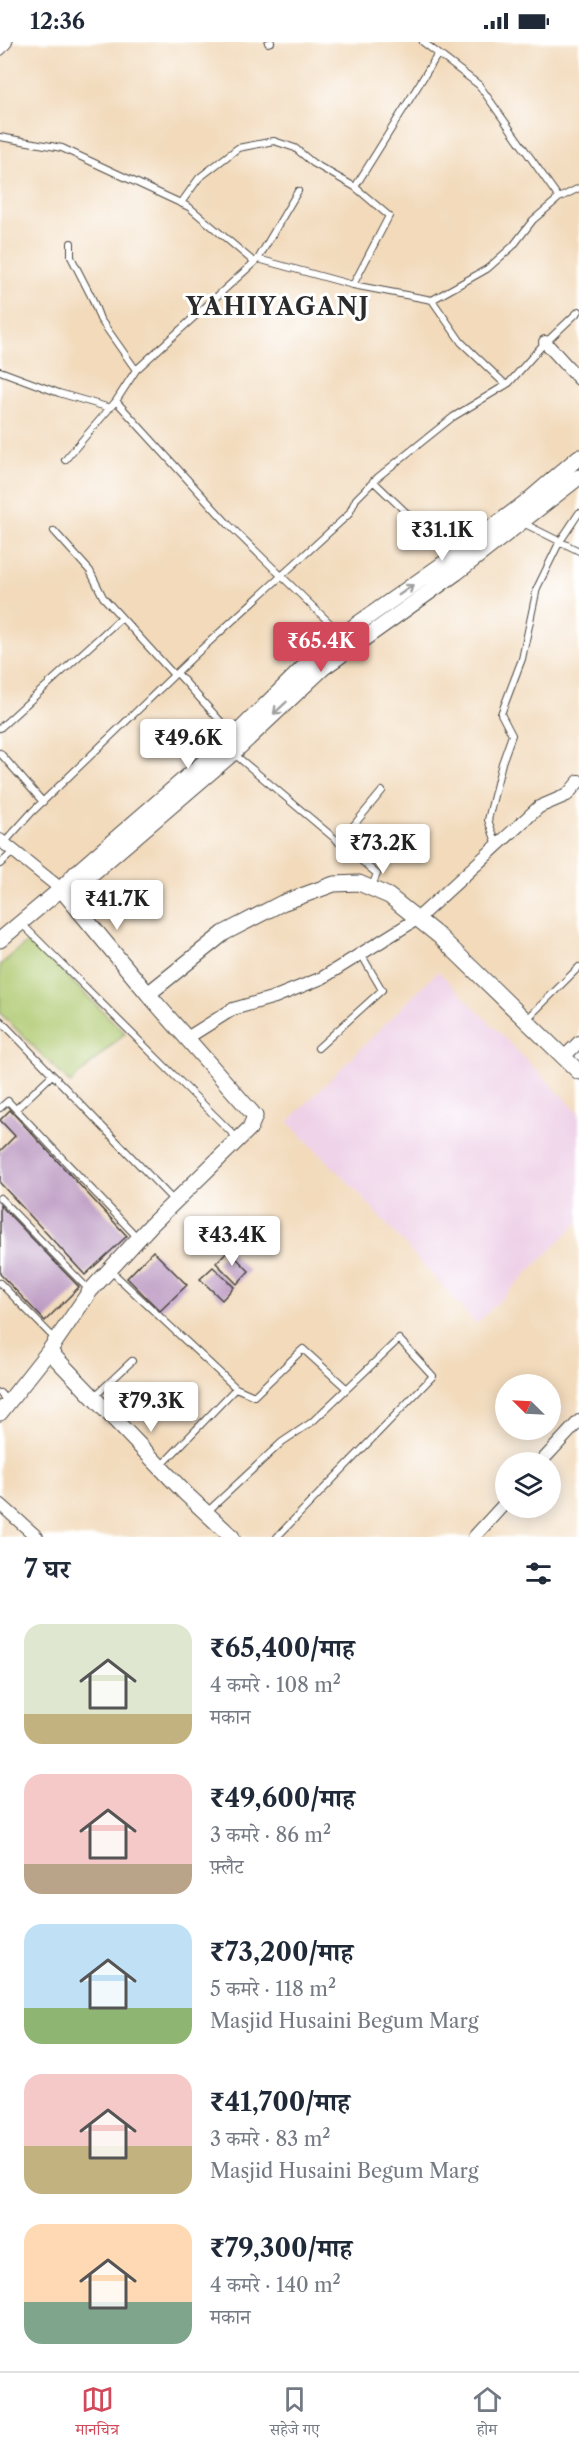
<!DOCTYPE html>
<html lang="hi">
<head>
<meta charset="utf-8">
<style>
	body { margin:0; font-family:"Libre Caslon Text","Noto Serif Devanagari",serif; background:#f6f6f7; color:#1f2937; height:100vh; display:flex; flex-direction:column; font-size:22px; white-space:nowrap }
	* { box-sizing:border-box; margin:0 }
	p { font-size:20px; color:#747a83 }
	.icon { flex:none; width:33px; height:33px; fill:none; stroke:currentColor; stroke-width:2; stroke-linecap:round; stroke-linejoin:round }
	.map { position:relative; height:1495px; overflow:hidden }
	.sheet { display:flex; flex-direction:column; background:#fff; flex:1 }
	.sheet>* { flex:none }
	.needle { width:39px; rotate:294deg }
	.fabs { position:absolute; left:495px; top:1332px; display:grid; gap:12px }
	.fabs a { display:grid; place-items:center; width:66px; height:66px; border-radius:50%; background:#fff; box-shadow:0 3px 15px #0003; font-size:30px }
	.price { position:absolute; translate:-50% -51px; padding:0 14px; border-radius:6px; background:#fff; color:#222; font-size:20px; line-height:39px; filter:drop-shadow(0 2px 3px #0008) }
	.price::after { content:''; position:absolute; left:50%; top:36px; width:18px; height:14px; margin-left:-9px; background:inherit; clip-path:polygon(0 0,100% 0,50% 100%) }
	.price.current { background:#d1495b; color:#fff }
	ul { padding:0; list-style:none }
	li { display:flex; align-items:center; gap:18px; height:150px; padding:0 24px }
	li span { display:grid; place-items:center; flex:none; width:168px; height:120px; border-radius:18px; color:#555 }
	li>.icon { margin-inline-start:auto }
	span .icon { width:72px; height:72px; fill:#fffc; stroke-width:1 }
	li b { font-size:26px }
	h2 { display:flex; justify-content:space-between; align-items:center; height:72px; padding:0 24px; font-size:26px }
	.status { display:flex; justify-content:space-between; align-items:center; height:42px; padding:0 30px; background:#fff; direction:ltr }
	.status svg { height:16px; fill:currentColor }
	.dock { display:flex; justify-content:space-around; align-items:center; height:84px; border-top:2px solid #e0e1e3; background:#fff; font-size:16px; color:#747a83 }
	.dock a { display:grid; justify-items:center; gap:3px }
	.dock .current { color:#d1495b }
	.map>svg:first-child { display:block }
	.built { fill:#eed0e7 }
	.green { fill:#afc96f; stroke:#6d7a4d; stroke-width:1.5 }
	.building { fill:#bc9ac2 }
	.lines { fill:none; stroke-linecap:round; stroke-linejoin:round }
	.service-casing { stroke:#494541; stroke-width:8 }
	.minor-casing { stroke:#494541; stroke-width:14 }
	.tertiary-casing { stroke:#494541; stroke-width:17 }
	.service { stroke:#fff; stroke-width:6 }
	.minor { stroke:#fff; stroke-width:12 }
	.tertiary { stroke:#fff; stroke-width:15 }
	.oneway { stroke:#a0a0a0 }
	.labels { text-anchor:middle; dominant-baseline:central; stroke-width:6; stroke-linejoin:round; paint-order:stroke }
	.district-label { font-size:24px; font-weight:bold; letter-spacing:1.5px; fill:#2b2b2b; stroke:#fff }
</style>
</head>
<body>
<div class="status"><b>12:36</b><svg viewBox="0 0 49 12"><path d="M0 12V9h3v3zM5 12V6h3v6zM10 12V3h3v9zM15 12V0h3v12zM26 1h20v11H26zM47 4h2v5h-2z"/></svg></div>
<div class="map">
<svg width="579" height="1495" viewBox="0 0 579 1495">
	<rect width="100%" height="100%" fill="#fff"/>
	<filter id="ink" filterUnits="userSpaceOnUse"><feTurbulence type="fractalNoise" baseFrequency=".0167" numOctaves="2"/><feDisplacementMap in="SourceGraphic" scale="12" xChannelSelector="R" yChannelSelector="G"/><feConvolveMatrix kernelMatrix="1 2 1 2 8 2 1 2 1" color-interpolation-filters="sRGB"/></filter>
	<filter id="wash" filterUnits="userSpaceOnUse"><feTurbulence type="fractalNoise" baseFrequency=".008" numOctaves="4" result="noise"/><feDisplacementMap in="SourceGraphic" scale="24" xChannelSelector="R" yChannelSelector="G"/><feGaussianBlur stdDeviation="1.35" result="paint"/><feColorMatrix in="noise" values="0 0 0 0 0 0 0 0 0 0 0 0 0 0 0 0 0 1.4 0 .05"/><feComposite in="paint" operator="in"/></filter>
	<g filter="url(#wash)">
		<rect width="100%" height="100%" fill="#f2dabb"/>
		<!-- built -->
		<path class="built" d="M438,929l141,142v109l-103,102 -122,-136 -66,-66z"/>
		<!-- green -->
		<path class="green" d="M30,898l95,93 -55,50 -70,-70v-48z"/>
		<g id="blocks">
			<!-- building -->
			<path class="building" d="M10,1068l117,126 -42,39 -85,-92v-32l15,-15 -15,-16z
				M0,1163l79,82 -34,34 -45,-47z
				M228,1208l21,21 -12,13 -21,-21z
				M153,1209l34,34 -27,26 -33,-33z
				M213,1225l21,20 -12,13 -22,-21z"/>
		</g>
	</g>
	<g filter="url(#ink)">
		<use href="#blocks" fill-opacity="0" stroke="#494541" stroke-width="1.5"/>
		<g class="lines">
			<!-- service casing -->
			<g class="service-casing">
				<path id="service" d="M423,0l56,43 80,113
					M268,1l3,-1
					M0,95l62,11 127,59 65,55
					M355,145l83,-133
					M181,161l18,-25 39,-30 36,-7 21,7 18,15 42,24 34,29 -36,69
					M71,201v14l21,41 8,21 36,51
					M258,217l95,26 79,15 29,42 45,43
					M432,258l55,-31 26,-23 20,-26 26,-22 20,-10
					M0,329l59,22 51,15
					M116,359l112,123 113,110
					M65,418l51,-59 20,-31 122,-111 40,-68
					M373,439l80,76
					M523,481l56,28
					M54,489l36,40 13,26 71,78
					M177,631l56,62
					M0,686l121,-110
					M0,711l43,49
					M233,711l144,121 -6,14
					M4,801l28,-31 163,-157 154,-141 7,-15 22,-22 75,-60 56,-34 31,-35 39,-37
					M339,801l43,-52
					M497,803l-9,-25 14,-57 10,-28 -11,-21 21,-55 15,-71 22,-45 20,-30
					M0,822l14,-13
					M22,882l216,215
					M0,978l174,181
					M526,978l53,-53
					M318,1006l64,-58 -21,-36
					M0,1066l8,-7 130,137
					M16,1067l36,-34
					M0,1156l90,93
					M111,1229l125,117 18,8 49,-47 43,39
					M0,1241l56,57
					M0,1351l8,9
					M94,1355l38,-36
					M161,1424l75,-78
					M207,1470l75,-70 30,-20 87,-83 34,37 -156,161"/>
			</g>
			<!-- minor casing -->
			<g class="minor-casing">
				<path id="minor" d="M0,7l6,-7
					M545,300l34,37
					M0,798l61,49
					M187,996l46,-29 42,-12 47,-19 95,-59 122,-112 28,-12 12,-14
					M564,1015l15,-15
					M541,1420l38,-41
					M0,1462l37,33
					M474,1495l32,-35"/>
			</g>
			<!-- tertiary casing -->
			<g class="tertiary-casing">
				<path id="tertiary" d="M61,847l20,-6 152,-130 90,-85 133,-95 123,-96
					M0,898l61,-51 14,-15 159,-138 78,-77 30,-24 111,-78 77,-58 49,-42
					M148,952l76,-61 58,-30 52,-19 25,-1 30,13 51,41 139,135
					M49,1309l137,143 46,43
					M0,1371l49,-62 41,-60 61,-66 99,-97 5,-12 -107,-122 -87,-105"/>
			</g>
			<!-- service -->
			<use href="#service" class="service"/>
			<!-- minor -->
			<use href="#minor" class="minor"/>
			<!-- tertiary -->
			<use href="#tertiary" class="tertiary"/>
		</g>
		<!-- one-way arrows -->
		<defs><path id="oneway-shaft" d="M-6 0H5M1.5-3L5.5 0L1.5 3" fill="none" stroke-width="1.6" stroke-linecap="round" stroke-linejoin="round" transform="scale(1.5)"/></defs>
		<g class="oneway">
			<use href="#oneway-shaft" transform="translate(406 548) rotate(-35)"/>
			<use href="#oneway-shaft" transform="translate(280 666) rotate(137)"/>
		</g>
	</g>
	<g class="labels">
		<!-- district labels -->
		<g class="district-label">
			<text x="278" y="264">YAHIYAGANJ</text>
		</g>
	</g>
</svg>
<div class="fabs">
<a><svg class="needle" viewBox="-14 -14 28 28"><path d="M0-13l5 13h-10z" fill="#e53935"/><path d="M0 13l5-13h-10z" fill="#747a83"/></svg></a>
<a><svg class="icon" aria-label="layers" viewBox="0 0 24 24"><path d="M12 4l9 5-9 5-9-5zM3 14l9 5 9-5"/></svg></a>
</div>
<b class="price" style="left:442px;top:520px">₹31.1K</b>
<b class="price current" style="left:321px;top:631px">₹65.4K</b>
<b class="price" style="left:188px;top:728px">₹49.6K</b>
<b class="price" style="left:383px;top:833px">₹73.2K</b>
<b class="price" style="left:117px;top:889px">₹41.7K</b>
<b class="price" style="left:232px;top:1225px">₹43.4K</b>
<b class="price" style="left:151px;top:1391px">₹79.3K</b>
</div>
<section class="sheet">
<h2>7 घर<svg class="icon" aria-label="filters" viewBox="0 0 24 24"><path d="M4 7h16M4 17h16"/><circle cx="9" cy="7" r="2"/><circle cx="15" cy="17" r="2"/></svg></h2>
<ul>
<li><span style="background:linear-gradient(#dfe7d0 75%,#c2b280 0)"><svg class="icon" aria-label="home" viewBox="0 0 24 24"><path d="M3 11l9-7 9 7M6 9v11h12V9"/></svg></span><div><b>₹65,400/माह</b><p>4 कमरे · 108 m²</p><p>मकान</p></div></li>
<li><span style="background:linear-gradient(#f6c9c9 75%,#b9a48a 0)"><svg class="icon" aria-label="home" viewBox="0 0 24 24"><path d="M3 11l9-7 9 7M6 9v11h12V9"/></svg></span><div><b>₹49,600/माह</b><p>3 कमरे · 86 m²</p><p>फ़्लैट</p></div></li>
<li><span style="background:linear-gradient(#bfe0f5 70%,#8fb573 0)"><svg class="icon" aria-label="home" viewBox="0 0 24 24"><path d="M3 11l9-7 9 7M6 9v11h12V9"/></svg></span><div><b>₹73,200/माह</b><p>5 कमरे · 118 m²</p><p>Masjid Husaini Begum Marg</p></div></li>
<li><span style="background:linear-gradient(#f6c9c9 60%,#c2b280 0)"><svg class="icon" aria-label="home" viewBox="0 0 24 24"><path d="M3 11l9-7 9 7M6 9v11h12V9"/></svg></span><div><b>₹41,700/माह</b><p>3 कमरे · 83 m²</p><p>Masjid Husaini Begum Marg</p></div></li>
<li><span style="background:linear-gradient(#ffd9b3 65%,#7fa58c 0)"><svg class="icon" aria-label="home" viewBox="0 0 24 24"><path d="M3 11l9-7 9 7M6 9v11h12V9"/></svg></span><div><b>₹79,300/माह</b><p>4 कमरे · 140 m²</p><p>मकान</p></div></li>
</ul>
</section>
<nav class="dock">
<a class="current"><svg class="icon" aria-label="map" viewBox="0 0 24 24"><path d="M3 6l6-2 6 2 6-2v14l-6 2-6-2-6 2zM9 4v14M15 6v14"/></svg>मानचित्र</a>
<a><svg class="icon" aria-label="saved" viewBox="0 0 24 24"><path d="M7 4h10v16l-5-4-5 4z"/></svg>सहेजे गए</a>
<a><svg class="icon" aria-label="home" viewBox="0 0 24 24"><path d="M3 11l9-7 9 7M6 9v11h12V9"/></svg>होम</a>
</nav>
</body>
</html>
